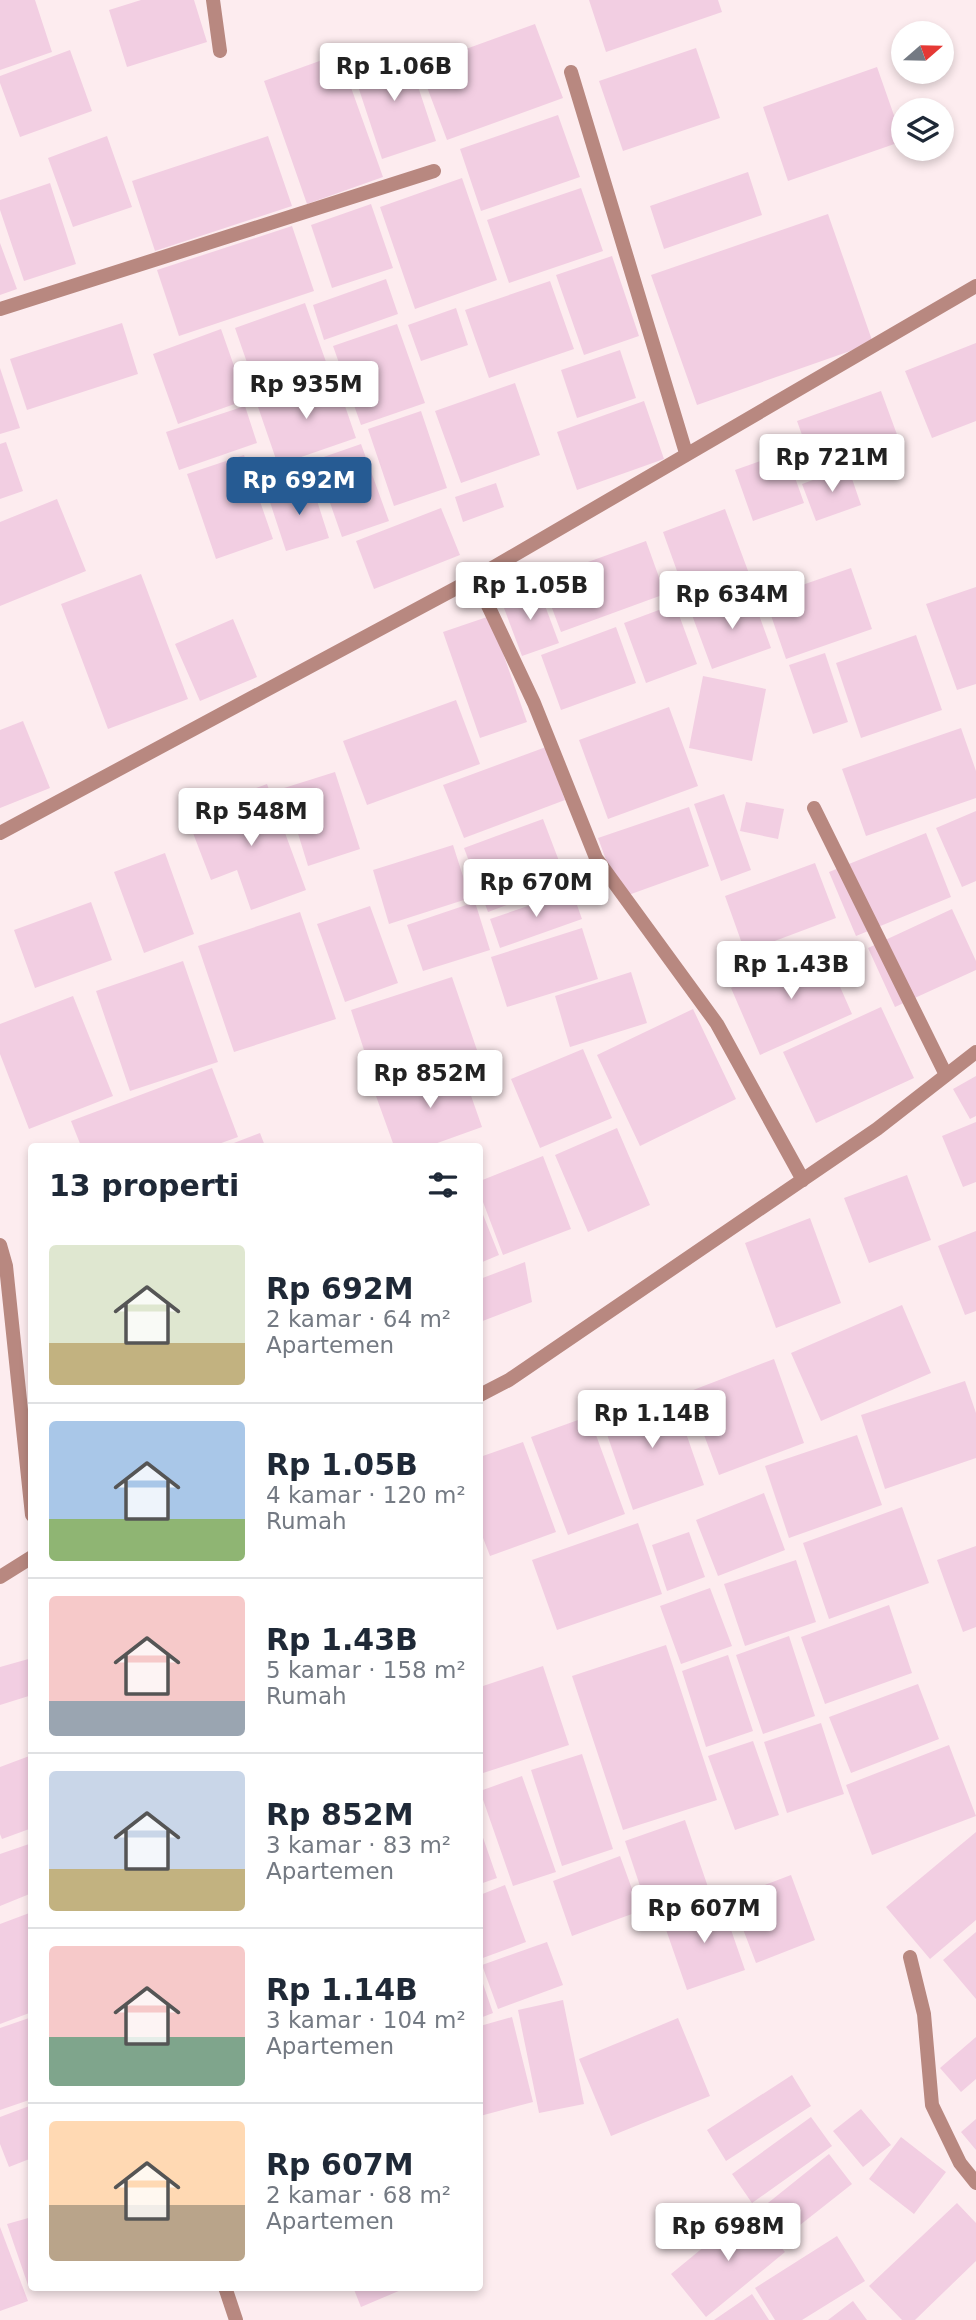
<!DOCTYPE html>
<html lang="id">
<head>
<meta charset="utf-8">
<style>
	body { margin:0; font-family:"DejaVu Sans",sans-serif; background:#f6f6f7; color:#1f2937; height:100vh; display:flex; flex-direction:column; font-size:26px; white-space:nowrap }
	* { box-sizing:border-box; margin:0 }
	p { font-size:23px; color:#747a83 }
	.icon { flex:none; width:38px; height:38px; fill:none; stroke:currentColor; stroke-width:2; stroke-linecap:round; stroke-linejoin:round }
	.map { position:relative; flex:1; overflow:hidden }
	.panel { position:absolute; left:28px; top:1143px; width:455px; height:1148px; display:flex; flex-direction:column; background:#fff; border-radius:7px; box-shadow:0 4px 10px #0003 }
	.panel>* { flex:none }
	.needle { width:46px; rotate:70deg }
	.tools { position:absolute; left:891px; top:21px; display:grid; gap:14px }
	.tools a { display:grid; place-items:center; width:63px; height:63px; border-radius:50%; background:#fff; box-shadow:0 4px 10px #0003; font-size:35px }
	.price { position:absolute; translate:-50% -60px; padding:0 16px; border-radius:7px; background:#fff; color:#222; font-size:23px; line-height:46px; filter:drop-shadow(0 2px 4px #0008) }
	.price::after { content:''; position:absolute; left:50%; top:42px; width:21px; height:16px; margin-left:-10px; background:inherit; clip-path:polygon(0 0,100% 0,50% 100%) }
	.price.on { background:#265b93; color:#fff }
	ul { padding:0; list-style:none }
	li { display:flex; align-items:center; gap:21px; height:175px; padding:0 21px }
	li+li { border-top:2px solid #e0e1e3 }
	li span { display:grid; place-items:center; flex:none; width:196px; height:140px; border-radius:7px; color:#555 }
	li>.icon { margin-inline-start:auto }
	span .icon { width:84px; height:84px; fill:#fffc; stroke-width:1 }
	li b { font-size:30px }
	h2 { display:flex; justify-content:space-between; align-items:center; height:84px; padding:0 21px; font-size:30px }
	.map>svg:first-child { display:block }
	.building { fill:#f2cee2 }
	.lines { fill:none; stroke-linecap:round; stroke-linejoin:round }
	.street { stroke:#b88880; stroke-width:14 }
</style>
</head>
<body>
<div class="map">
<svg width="976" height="2320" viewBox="0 0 976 2320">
	<rect width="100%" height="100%" fill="#fdecef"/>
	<!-- building -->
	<path class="building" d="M0,0h35l17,52 -52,18z
		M141,0h53l13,42 -80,25 -18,-57z
		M589,0h129l4,12 -116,40z
		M535,24l28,74 -116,42 -28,-74z
		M405,47l31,94 -54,18 -31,-94z
		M696,48l24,70 -97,33 -24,-70z
		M70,50l22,61 -72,26 -20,-54v-7z
		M339,54l44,123 -76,27 -43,-123z
		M877,67l26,74 -115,40 -25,-74z
		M558,115l22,62 -99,34 -21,-62z
		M107,136l25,71 -59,20 -25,-69z
		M268,136l24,70 -137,45 -23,-70z
		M748,172l14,43 -98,34 -14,-43z
		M462,178l35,102 -82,29 -35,-102z
		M50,183l26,81 -52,17 -24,-71v-10z
		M581,188l22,63 -94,32 -22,-63z
		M371,204l22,64 -61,20 -21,-63z
		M828,214l45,129 -176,62 -46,-130z
		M292,226l22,65 -135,45 -22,-66z
		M0,243l17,46 -17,6z
		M612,256l27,80 -55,19 -28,-80z
		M386,279l12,35 -74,26 -11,-35z
		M550,281l24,68 -85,29 -24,-68z
		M305,303l25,70 -71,24 -24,-69z
		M456,308l12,37 -47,16 -13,-36z
		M122,323l16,51 -111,36 -17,-51z
		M397,324l28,79 -64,22 -28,-79z
		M221,329l25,71 -68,24 -25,-70z
		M976,343v78l-44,17 -27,-67z
		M620,350l16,48 -59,20 -16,-48z
		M0,368l20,60 -20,6z
		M335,377l21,61 -78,27 -21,-61z
		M515,383l25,72 -79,28 -26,-72z
		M881,391l18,49 -84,31 -18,-50z
		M644,401l20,58 -87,31 -20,-58z
		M245,406l12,37 -78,27 -13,-38z
		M421,411l26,77 -53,18 -26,-77z
		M6,442l17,49 -23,8v-55z
		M361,444l28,77 -47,16 -27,-77z
		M786,452l18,51 -51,18 -18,-51z
		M244,455l29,84 -57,20 -29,-85z
		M848,467l13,38 -45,16 -14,-37z
		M311,482l18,56 -43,13 -18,-55z
		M496,483l8,24 -41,15 -8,-25z
		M57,499l29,72 -86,35v-84z
		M441,508l19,47 -86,34 -18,-48z
		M725,509l29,78 -63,23 -28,-78z
		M646,541l19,53 -104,38 -20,-53z
		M851,568l21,61 -86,30 -21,-61z
		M141,574l47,125 -80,30 -47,-125z
		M538,587l21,56 -37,13 -21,-56z
		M976,587v97l-19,6 -31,-86z
		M751,593l20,55 -59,21 -20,-54z
		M675,604l22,60 -51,19 -22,-60z
		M490,616l37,106 -47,16 -37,-106z
		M233,619l24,58 -57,24 -25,-57z
		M616,627l20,56 -75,27 -20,-55z
		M916,635l26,75 -81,28 -25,-75z
		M825,653l23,69 -35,12 -24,-69z
		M703,676l63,13 -14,72 -63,-13z
		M456,700l24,64 -113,41 -24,-64z
		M669,707l29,79 -90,33 -29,-79z
		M23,721l27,67 -50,20v-78z
		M961,728l15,43v27l-110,38 -24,-67z
		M546,747l19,53 -101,38 -21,-53z
		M335,772l25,77 -52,17 -24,-78z
		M267,784l39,106 -55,20 -14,-40 -26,10 -18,-47 27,-10 -7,-19z
		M724,794l27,76 -30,11 -27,-77z
		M746,802l38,7 -6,30 -38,-8z
		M689,807l20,59 -89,32 -22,-60z
		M976,811v70l-14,6 -26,-59z
		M543,819l24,63 -79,30 -24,-64z
		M926,833l25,64 -95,39 -27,-64z
		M453,845l17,53 -81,26 -16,-54z
		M165,853l29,81 -50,19 -30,-81z
		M815,863l21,55 -91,34 -20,-56z
		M572,891l10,28 -82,29 -10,-29z
		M91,902l21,58 -77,28 -21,-58z
		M475,902l15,48 -67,21 -16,-46z
		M370,906l28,77 -53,19 -28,-78z
		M952,909l24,52v9l-81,37 -27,-59z
		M300,912l36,107 -102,33 -36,-106z
		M582,928l16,51 -91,28 -16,-50z
		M823,948l29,66 -92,41 -29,-67z
		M183,961l35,101 -88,29 -34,-100z
		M631,972l16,51 -77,24 -15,-51z
		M452,977l26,76 -102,34 -25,-77z
		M73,996l40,100 -84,33 -29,-75v-30z
		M881,1007l33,71 -98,45 -33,-71z
		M693,1009l43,90 -96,47 -43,-91z
		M583,1049l29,69 -72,30 -29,-69z
		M461,1067l21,60 -53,19h-35l-18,-50z
		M212,1068l26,69 -25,9h-132l-10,-25z
		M976,1076v40l-6,3 -17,-30z
		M976,1122v60l-13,5 -21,-51z
		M617,1128l33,77 -62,27 -33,-77z
		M260,1133l5,13h-39z
		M543,1156l28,73 -68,26 -23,-61v-13z
		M907,1175l24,65 -62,23 -25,-65z
		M480,1207l19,48 -19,8z
		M810,1218l31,85 -65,25 -31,-85z
		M976,1231v80l-11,4 -27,-69z
		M525,1262l7,40 -52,20v-43z
		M902,1305l29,68 -110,48 -30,-68z
		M774,1359l30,84 -85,32 -31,-83z
		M965,1381l11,32v45l-91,31 -24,-74z
		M671,1390l33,95 -71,25 -33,-96z
		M589,1416l36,98 -57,21 -37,-98z
		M857,1435l25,70 -93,33 -24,-72z
		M523,1442l33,90 -66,24 -10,-26v-73z
		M764,1493l21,57 -67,26 -22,-56z
		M902,1507l27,76 -100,36 -26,-76z
		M638,1523l24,71 -105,36 -25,-70z
		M689,1532l16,45 -38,14 -15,-46z
		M976,1546v81l-13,5 -26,-72z
		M796,1560l20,62 -71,24 -21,-62z
		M710,1588l22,58 -51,18 -21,-58z
		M889,1605l23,68 -87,31 -24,-67z
		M789,1636l26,80 -52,18 -27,-79z
		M666,1645l51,155 -94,30 -51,-154z
		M728,1655l25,76 -47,16 -24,-76z
		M32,1658v37l-32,10v-38z
		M543,1666l26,79 -89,29v-87z
		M918,1684l21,55 -88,34 -22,-56z
		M821,1723l23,71 -57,19 -23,-71z
		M753,1741l26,74 -44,15 -27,-74z
		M949,1745l27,71 -104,39 -26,-70z
		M582,1754l31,95 -51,17 -31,-96z
		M32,1755v73l-30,11 -2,-5v-67z
		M522,1776l34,96 -43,14 -33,-95z
		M685,1820l24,70 -61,20 -23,-69z
		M480,1829l17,49 -17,6z
		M976,1832v88l-46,39 -44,-52z
		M32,1843v50l-32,13v-52z
		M620,1856l20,55 -68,25 -19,-55z
		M791,1875l24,65 -59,23 -25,-65z
		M505,1885l21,57 -46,17v-64z
		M721,1901l24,69 -58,20 -24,-69z
		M32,1912v100l-32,12v-100z
		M976,1932v67l-33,-39z
		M547,1942l16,43 -65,24 -16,-44z
		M480,1975l13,38 -13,5z
		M563,2000l21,104 -45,9 -21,-103z
		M32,2017v82l-32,11v-82z
		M512,2017l21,85 -53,14v-90z
		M678,2018l32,78 -99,40 -32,-77z
		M976,2037v42l-15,13 -21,-24z
		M792,2075l19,31 -85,55 -19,-31z
		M32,2105v53l-23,9 -9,-23v-27z
		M861,2109l30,36 -28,22 -30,-36z
		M811,2117l21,29 -80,57 -20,-29z
		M976,2119v31l-15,-18z
		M901,2137l45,35 -32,42 -45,-35z
		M829,2154l23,30 -71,56 -23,-29z
		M957,2203l19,20v38l-61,59h-13l-33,-34z
		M750,2209l35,43 -79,65 -35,-43z
		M32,2217v70l-3,1 -22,-64z
		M0,2227l28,74 -28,10z
		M837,2236l28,45 -63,39h-27l-20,-32z
		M353,2287h55l-47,20z
		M752,2294l17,26h-55z
		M853,2301l14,19h-39z"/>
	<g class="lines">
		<!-- street -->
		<path class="street" d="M213,0l7,51
			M571,72l115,381
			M0,309l434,-138
			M475,578l59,125 62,155 121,166 86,156
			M814,808l132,267
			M0,833l475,-255 501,-292
			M0,1245l6,21 26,249
			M480,1395l29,-15 368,-251 99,-77
			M0,1577l32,-20
			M910,1957l14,57 8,91 28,58 16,20
			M225,2287l11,33"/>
	</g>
</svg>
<div class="tools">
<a><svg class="needle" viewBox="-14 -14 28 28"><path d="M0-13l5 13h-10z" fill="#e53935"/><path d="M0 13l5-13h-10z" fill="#747a83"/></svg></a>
<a><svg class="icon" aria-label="layers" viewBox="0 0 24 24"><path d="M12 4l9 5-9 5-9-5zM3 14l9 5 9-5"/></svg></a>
</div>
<b class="price" style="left:394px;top:103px">Rp 1.06B</b>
<b class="price" style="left:306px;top:421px">Rp 935M</b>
<b class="price" style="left:832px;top:494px">Rp 721M</b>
<b class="price on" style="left:299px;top:517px">Rp 692M</b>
<b class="price" style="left:530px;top:622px">Rp 1.05B</b>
<b class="price" style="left:732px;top:631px">Rp 634M</b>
<b class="price" style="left:251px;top:848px">Rp 548M</b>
<b class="price" style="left:536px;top:919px">Rp 670M</b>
<b class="price" style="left:791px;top:1001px">Rp 1.43B</b>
<b class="price" style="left:430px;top:1110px">Rp 852M</b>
<b class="price" style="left:652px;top:1450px">Rp 1.14B</b>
<b class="price" style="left:704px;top:1945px">Rp 607M</b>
<b class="price" style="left:728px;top:2263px">Rp 698M</b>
<section class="panel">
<h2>13 properti<svg class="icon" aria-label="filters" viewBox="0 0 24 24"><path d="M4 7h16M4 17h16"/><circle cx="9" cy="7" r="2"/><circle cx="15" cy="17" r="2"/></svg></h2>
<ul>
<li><span style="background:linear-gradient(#dfe7d0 70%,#c2b280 0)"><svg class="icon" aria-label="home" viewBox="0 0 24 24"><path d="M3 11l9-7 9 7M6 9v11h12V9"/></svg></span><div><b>Rp 692M</b><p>2 kamar · 64 m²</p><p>Apartemen</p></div></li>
<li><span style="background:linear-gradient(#a9c7e8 70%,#8fb573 0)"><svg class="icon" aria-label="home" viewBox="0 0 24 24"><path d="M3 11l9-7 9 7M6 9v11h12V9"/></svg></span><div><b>Rp 1.05B</b><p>4 kamar · 120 m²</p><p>Rumah</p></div></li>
<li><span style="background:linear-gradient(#f6c9c9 75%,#9aa5b1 0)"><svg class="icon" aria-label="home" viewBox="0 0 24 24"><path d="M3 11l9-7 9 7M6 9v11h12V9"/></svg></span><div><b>Rp 1.43B</b><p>5 kamar · 158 m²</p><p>Rumah</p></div></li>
<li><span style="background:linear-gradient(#c9d6e8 70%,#c2b280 0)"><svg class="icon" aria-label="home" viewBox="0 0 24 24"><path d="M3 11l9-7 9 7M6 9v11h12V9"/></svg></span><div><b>Rp 852M</b><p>3 kamar · 83 m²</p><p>Apartemen</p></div></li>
<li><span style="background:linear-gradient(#f6c9c9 65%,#7fa58c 0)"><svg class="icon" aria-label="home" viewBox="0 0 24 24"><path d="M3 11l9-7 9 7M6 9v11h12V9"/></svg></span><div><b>Rp 1.14B</b><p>3 kamar · 104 m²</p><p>Apartemen</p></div></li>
<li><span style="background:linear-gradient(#ffd9b3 60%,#b9a48a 0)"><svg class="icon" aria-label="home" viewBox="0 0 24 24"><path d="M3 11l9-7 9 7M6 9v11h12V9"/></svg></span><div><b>Rp 607M</b><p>2 kamar · 68 m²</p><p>Apartemen</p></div></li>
</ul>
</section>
</div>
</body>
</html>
